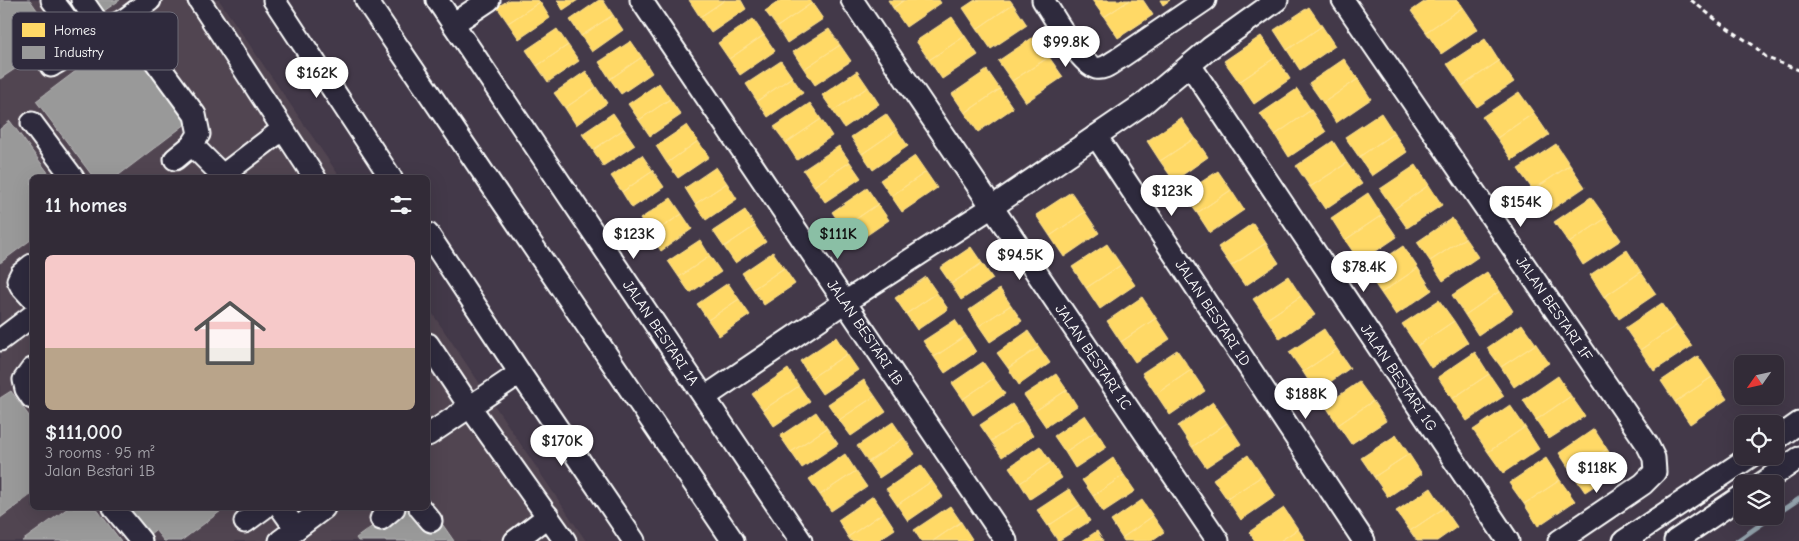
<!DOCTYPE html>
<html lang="en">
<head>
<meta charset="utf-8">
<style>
	body { margin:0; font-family:"Comic Neue",sans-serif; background:#3a333f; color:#f1f3f6; height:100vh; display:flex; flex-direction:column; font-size:19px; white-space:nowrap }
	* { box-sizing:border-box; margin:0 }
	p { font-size:16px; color:#a8a7ad }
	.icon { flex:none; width:28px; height:28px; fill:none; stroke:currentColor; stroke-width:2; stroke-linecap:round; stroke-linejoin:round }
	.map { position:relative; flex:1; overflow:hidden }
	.side { position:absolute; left:30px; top:175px; width:400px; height:335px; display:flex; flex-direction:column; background:#322b37; border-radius:8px; box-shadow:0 5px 20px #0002,0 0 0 1px #4d4752 }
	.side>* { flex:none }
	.needle { width:32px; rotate:236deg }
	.buttons { position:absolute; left:1734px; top:355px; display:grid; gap:10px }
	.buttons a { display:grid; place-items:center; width:50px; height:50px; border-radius:8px; background:#322b37; box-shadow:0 5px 20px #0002,0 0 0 1px #4d4752; font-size:25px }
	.price { position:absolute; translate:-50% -42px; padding:0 11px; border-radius:18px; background:#fff; color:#222; font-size:16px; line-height:32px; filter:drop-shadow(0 1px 2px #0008) }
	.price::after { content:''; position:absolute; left:50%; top:30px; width:15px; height:11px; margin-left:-8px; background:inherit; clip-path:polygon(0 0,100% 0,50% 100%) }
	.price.selected { background:#8abfa5; color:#111 }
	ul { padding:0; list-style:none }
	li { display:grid; align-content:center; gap:10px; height:265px; padding:0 15px }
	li+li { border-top:1px solid #4d4752 }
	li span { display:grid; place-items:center; height:155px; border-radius:8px; color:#555 }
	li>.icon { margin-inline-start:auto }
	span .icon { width:90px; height:90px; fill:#fffc; stroke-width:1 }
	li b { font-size:21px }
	h2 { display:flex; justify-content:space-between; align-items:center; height:60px; padding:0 15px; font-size:21px }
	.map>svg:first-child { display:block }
	.built { fill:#514451 }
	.homes { fill:#ffd966; stroke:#ffe494 }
	.industry { fill:#999; stroke:#b8b8b8 }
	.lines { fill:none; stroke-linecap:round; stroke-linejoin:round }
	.stream { stroke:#94a3ad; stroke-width:5 }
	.minor-casing { stroke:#fff; stroke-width:25 }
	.path { stroke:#fff; stroke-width:3; stroke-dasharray:5 4; stroke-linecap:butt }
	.minor { stroke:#2f2a3d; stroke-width:21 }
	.labels { text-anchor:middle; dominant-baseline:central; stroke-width:5; stroke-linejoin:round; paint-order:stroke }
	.street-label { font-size:15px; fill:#fff; stroke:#2f2a3d }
	.key { fill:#2f2a3d; stroke:#6d6a77; stroke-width:1 }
	.key-label { font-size:14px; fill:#fff }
</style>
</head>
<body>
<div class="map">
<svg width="1799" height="541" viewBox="0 0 1799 541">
	<rect width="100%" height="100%" fill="#433949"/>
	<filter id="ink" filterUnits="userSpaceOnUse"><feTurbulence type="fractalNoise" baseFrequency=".02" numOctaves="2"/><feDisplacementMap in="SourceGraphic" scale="10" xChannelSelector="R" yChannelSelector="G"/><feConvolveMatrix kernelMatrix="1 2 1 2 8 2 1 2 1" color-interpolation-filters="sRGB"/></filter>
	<g filter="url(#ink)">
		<!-- built -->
		<path class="built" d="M0,0h219l121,177 -308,1v330h396v-201l158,234h-586z"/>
		<!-- homes -->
		<path class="homes" d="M509,0h29l2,2 -32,21 -11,-16z
			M557,0h21l-15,10z
			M599,0h4l10,15 -32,21 -11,-16z
			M689,0h36l-25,17z
			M725,0h16l5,9 -35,24 -11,-16z
			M781,0h29l2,3 -35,24 -12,-16z
			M888,0h16l-11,8z
			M904,0h35l2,3 -35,24 -13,-19z
			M975,0h35l3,4 -36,25 -14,-21z
			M1092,0h38l-26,17z
			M1130,0h13l10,15 -35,23 -14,-21z
			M1160,0h10l-7,5z
			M1427,0h31l5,7 -37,25 -15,-21z
			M540,2l10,16 -31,21 -11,-16z
			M812,3l11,16 -36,24 -10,-16z
			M1013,4l14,21 -36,24 -14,-20z
			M1309,7l13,19 -35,24 -13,-20z
			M1463,7l15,22 -37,25 -15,-22z
			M613,15l10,15 -31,22 -11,-16z
			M952,17l13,19 -36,24 -13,-19z
			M753,19l11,16 -35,24 -11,-16z
			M1322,26l13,20 -35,24 -13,-20z
			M557,29l11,16 -31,21 -11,-16z
			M829,29l11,16 -36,24 -11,-17z
			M764,35l11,16 -35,24 -11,-16z
			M965,36l13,19 -36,24 -13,-19z
			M1035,36l14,21 -37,24 -14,-20z
			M1261,36l15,21 -37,25 -15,-21z
			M1485,39l14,22 -37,25 -15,-22z
			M631,41l11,16 -32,22 -11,-17z
			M568,45l11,16 -31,21 -11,-16z
			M840,45l11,16 -36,24 -11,-16z
			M642,57l10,16 -31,21 -11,-15z
			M1049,57l14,20 -37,25 -14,-21z
			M1276,57l14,22 -36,25 -15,-22z
			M1344,59l14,20 -35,24 -14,-20z
			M781,61l11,16 -35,24 -11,-17z
			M1499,61l15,21 -37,25 -15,-21z
			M987,70l13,19 -35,24 -13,-19z
			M586,71l10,16 -31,21 -11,-15z
			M857,71l11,16 -35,24 -11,-16z
			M792,77l11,16 -35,24 -11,-16z
			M1358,79l13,20 -35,24 -13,-20z
			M659,83l11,16 -31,21 -11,-16z
			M596,87l11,16 -31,22 -11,-17z
			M868,87l11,17 -35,24 -11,-17z
			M1000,89l13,19 -35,24 -13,-19z
			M1297,89l14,21 -36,25 -15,-21z
			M1519,92l15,21 -37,25 -15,-21z
			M670,99l11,16 -31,21 -11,-16z
			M810,103l11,16 -35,24 -12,-16z
			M1311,110l15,22 -37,25 -14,-22z
			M613,113l11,16 -31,21 -11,-16z
			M1381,113l13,20 -35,24 -14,-20z
			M1534,113l15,22 -37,25 -15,-22z
			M886,114l11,16 -35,24 -11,-17z
			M1181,118l14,20 -35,23 -13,-20z
			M821,119l11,17 -35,24 -11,-17z
			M687,125l11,16 -31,22 -11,-17z
			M624,129l11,16 -32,21 -10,-16z
			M897,130l11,16 -35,24 -11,-16z
			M1394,133l13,19 -35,24 -13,-19z
			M1195,138l13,19 -34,24 -14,-20z
			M698,141l11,16 -31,21 -11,-15z
			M1333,141l14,22 -37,24 -14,-21z
			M1556,144l14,21 -37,25 -15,-21z
			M839,146l11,16 -36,24 -11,-16z
			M642,155l11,16 -31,21 -11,-16z
			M915,156l11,16 -35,24 -11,-16z
			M850,162l11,16 -36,24 -11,-16z
			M1347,163l15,21 -37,25 -15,-22z
			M1416,165l13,20 -35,24 -14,-20z
			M1570,165l15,22 -37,25 -15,-22z
			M716,167l11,16 -32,21 -10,-16z
			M653,171l11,16 -32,21 -10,-16z
			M1218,171l13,19 -34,23 -14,-19z
			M926,172l11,16 -35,24 -11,-16z
			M727,183l10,16 -31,21 -11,-16z
			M1429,185l13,20 -35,23 -13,-19z
			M867,188l11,16 -35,24 -11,-16z
			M1231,190l13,20 -34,23 -13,-20z
			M1071,192l14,20 -35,24 -14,-21z
			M1368,193l14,22 -37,25 -14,-22z
			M1591,197l15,21 -37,25 -15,-21z
			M671,198l11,16 -32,21 -10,-16z
			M878,204l11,16 -35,24 -11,-16z
			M745,210l10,16 -31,21 -11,-16z
			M1085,212l14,21 -35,24 -14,-21z
			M682,214l10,15 -31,22 -11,-16z
			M1382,215l15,22 -37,25 -15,-22z
			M1452,218l13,20 -35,23 -13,-19z
			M1606,218l15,22 -38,25 -14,-22z
			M1253,223l13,20 -35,23 -13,-19z
			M755,226l11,16 -31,21 -11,-16z
			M1465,238l13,19 -35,24 -13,-20z
			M700,240l10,16 -31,21 -11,-16z
			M1266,243l13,20 -34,23 -14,-20z
			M1107,244l14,21 -35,23 -14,-21z
			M1403,246l15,22 -37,25 -15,-22z
			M971,247l11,16 -31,21 -11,-16z
			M1627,250l14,22 -37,25 -14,-22z
			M773,252l11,16 -31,21 -11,-16z
			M710,256l11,16 -31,21 -11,-16z
			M982,263l11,16 -32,21 -10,-16z
			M1121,265l14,20 -35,24 -14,-21z
			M784,268l11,16 -31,21 -11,-16z
			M1418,268l14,22 -36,25 -15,-22z
			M1487,272l13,19 -35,24 -13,-20z
			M1641,272l15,22 -37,25 -15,-22z
			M1288,276l13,20 -34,23 -14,-20z
			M926,277l11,16 -31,21 -11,-16z
			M728,283l11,16 -31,21 -11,-16z
			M1000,289l11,16 -32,21 -10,-16z
			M1500,291l13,20 -35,24 -13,-20z
			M937,293l11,16 -31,21 -11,-16z
			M1301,296l14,19 -35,24 -13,-20z
			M1142,297l14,21 -35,24 -14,-21z
			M739,299l11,16 -31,21 -11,-16z
			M1439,300l15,21 -37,25 -15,-22z
			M1662,303l15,22 -37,25 -15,-22z
			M1011,305l11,16 -32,21 -11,-16z
			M1156,318l14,21 -35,23 -14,-20z
			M955,320l11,16 -32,21 -11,-16z
			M1454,321l14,22 -37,25 -14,-22z
			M1522,324l14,20 -35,23 -14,-19z
			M1677,325l15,21 -38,25 -14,-21z
			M1324,329l13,20 -34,23 -14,-20z
			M1028,331l11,16 -31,21 -11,-15z
			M966,336l10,16 -31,21 -11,-16z
			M836,337l11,17 -36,24 -11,-17z
			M1536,344l13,19 -35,24 -13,-20z
			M1039,347l11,16 -31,22 -11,-17z
			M1337,349l13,19 -34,24 -13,-20z
			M1177,350l14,20 -35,24 -14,-21z
			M1475,352l14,22 -37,25 -14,-22z
			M847,354l11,16 -36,24 -11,-16z
			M1698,356l14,21 -37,25 -14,-21z
			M983,362l11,16 -31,21 -11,-16z
			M788,369l11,17 -36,24 -11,-16z
			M1191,370l14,21 -35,24 -14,-21z
			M1056,374l11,16 -32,21 -11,-16z
			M1489,374l15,22 -37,25 -15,-22z
			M1558,376l13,20 -35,24 -13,-20z
			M1712,377l15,22 -37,25 -15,-22z
			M994,378l11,16 -32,21 -10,-16z
			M864,380l11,16 -36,24 -11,-16z
			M1359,382l14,19 -35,24 -13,-20z
			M799,386l11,16 -36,24 -11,-16z
			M1067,390l10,16 -31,21 -11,-16z
			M875,396l11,16 -35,24 -12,-16z
			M1571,396l14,20 -36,23 -13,-19z
			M1373,401l13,20 -35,23 -13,-19z
			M1213,402l14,21 -35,24 -14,-21z
			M1012,404l11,16 -32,21 -11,-16z
			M1510,405l15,22 -37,25 -15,-22z
			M816,412l11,16 -36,24 -11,-16z
			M1085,415l11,16 -31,21 -11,-16z
			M1023,420l10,16 -31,21 -11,-16z
			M893,422l11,16 -36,24 -11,-16z
			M1227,423l14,21 -35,23 -14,-20z
			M1525,427l14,22 -36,24 -15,-21z
			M827,428l11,16 -36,24 -11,-16z
			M1594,429l13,20 -35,24 -13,-20z
			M1096,431l11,16 -32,21 -10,-16z
			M1396,435l13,19 -35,23 -13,-19z
			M904,438l11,16 -36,24 -11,-16z
			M1040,446l11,16 -31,21 -11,-16z
			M1607,449l13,20 -35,23 -13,-19z
			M845,454l11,17 -36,24 -11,-16z
			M1409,454l13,20 -34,23 -14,-20z
			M1248,455l14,21 -35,23 -14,-20z
			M1113,458l11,17 -31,21 -11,-16z
			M1546,458l14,22 -36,24 -15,-21z
			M1051,462l11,16 -32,21 -10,-16z
			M921,465l11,16 -35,24 -11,-16z
			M856,471l11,16 -36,24 -11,-16z
			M1124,475l11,16 -32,21 -10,-16z
			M1262,476l14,20 -35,24 -14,-21z
			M1560,480l15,21 -37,25 -14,-22z
			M932,481l11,16 -35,24 -11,-16z
			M1431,488l13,20 -34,23 -14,-20z
			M1069,489l11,16 -32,21 -11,-16z
			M873,496l11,16 -36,25 -10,-17z
			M1142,500l11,16 -31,22 -11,-17z
			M1080,505l10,16 -32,20 -10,-15z
			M950,506l11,16 -28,19h-12l-7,-11z
			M1284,508l14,21 -18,12h-25l-6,-9z
			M1444,508l13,19 -20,14h-20l-7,-10z
			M884,512l11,17 -18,12h-26l-3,-4z
			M1153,516l11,16 -13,9h-27l-2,-3z
			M961,522l11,17 -3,2h-36z
			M1298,529l8,12h-26z
			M1097,531l6,10h-21z"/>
		<!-- industry -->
		<path class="industry" d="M0,0h30l28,40 -58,39z
			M89,0h31l-22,15z
			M125,34l66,86 -76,58h-21l-58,-77z
			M10,121l42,57h-20v61l-32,24v-134z
			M11,391l21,29v74l-32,24v-120z
			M68,508h28l25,33h-99z
			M118,508h107l-44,33h-17l-9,-11 -12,10z
			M409,508l13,17 14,-10 18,26h-96l-2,-3 18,-13 4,5z"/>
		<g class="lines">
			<!-- stream -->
			<path class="stream" d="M1775,515l24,-16
				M1737,541l36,-25"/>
			<!-- minor casing -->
			<g class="minor-casing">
				<g id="minor">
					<path d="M82,0l18,26c19,3 35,-15 50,-26"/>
					<path d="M199,0l116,178"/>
					<path d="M274,0l117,178"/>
					<path d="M366,0l367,541"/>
					<path id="s1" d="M437,0l364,541"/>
					<path id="s2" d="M641,0l365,541"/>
					<path id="s3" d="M852,0l366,541"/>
					<path d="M1043,0c10,15 37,64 53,68 8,2 15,-5 22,-9l87,-59"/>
					<path id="s4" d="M1343,0l304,444 7,14 1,14 -12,12 -84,57"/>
					<path d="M453,24l36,-24"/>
					<path d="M139,39l56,76 4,19 -7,11"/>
					<path id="s5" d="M1190,65l318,476"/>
					<path d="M51,66c6,-4 15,-8 20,-14 14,-15 -10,-40 -19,-52"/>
					<path d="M32,123l41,55"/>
					<path id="s6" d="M1096,136l268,405"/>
					<path d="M175,159l17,-14 30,30"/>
					<path d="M219,178l64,-49"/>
					<path d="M428,234l92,139 114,168"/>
					<path d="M32,265l-11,9 -3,6 3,6 11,12"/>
					<path d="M0,340l32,-24"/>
					<path d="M428,344l42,63 95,134"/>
					<path d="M32,369l-8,11 2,9 6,9"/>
					<path d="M705,397l140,-95 147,-95 151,-103 67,-56 67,-48"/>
					<path d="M428,435l92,-62"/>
					<path d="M1775,440l24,-17"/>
					<path d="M1761,484l38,-26"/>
					<path d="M114,508l27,33"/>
					<path d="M281,508l15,21"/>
					<path d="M420,508l11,13"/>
					<path d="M381,519l13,-11"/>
					<path d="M245,522l19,-14"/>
					<path d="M280,541l44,-33"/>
					<path d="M515,541l33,-25"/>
					<path d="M1624,541l127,-85"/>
					<path d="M1675,541l67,-45"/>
				</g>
			</g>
			<!-- path -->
			<path class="path" d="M1691,0l29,23 33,22 14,13 32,12"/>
			<!-- minor -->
			<use href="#minor" class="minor"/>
		</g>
	</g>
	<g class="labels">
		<!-- street labels -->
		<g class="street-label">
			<text stroke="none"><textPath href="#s4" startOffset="374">JALAN BESTARI 1F</textPath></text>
			<text stroke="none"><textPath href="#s6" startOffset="212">JALAN BESTARI 1D</textPath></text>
			<text stroke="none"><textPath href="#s1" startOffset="401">JALAN BESTARI 1A</textPath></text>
			<text stroke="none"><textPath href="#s2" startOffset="401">JALAN BESTARI 1B</textPath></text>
			<text stroke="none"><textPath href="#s3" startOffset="431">JALAN BESTARI 1C</textPath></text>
			<text stroke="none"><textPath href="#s5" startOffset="376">JALAN BESTARI 1G</textPath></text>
		</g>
	</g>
	<!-- legend -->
	<rect x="12" y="12" width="166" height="58" rx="8" class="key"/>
	<rect x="22" y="23" width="23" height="14" fill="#ffd966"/>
	<rect x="22" y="46" width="23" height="13" fill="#999"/>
	<g class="key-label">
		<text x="54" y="35">Homes</text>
		<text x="54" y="57">Industry</text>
	</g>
</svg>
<div class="buttons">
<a><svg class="needle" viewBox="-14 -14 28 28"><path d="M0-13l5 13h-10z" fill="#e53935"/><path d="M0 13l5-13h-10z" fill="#a8a7ad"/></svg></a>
<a><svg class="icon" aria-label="locate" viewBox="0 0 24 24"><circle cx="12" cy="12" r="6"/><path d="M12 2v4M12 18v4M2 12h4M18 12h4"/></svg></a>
<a><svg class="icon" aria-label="layers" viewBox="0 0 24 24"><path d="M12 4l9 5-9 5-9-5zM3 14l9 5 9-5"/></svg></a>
</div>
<b class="price" style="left:1066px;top:68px">$99.8K</b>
<b class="price" style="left:317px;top:99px">$162K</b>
<b class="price" style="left:1172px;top:217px">$123K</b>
<b class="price" style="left:1521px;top:228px">$154K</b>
<b class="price" style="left:634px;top:260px">$123K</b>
<b class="price selected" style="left:838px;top:260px">$111K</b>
<b class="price" style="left:1020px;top:281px">$94.5K</b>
<b class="price" style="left:1364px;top:293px">$78.4K</b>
<b class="price" style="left:1306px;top:420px">$188K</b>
<b class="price" style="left:562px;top:467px">$170K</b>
<b class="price" style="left:1597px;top:494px">$118K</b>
<section class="side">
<h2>11 homes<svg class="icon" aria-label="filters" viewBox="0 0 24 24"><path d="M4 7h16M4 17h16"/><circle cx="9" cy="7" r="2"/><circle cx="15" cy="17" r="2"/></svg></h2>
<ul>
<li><span style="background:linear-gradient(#f6c9c9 60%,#b9a48a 0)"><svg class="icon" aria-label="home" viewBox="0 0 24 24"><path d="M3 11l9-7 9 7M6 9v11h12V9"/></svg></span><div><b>$111,000</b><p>3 rooms · 95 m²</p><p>Jalan Bestari 1B</p></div></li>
</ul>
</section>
</div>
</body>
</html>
